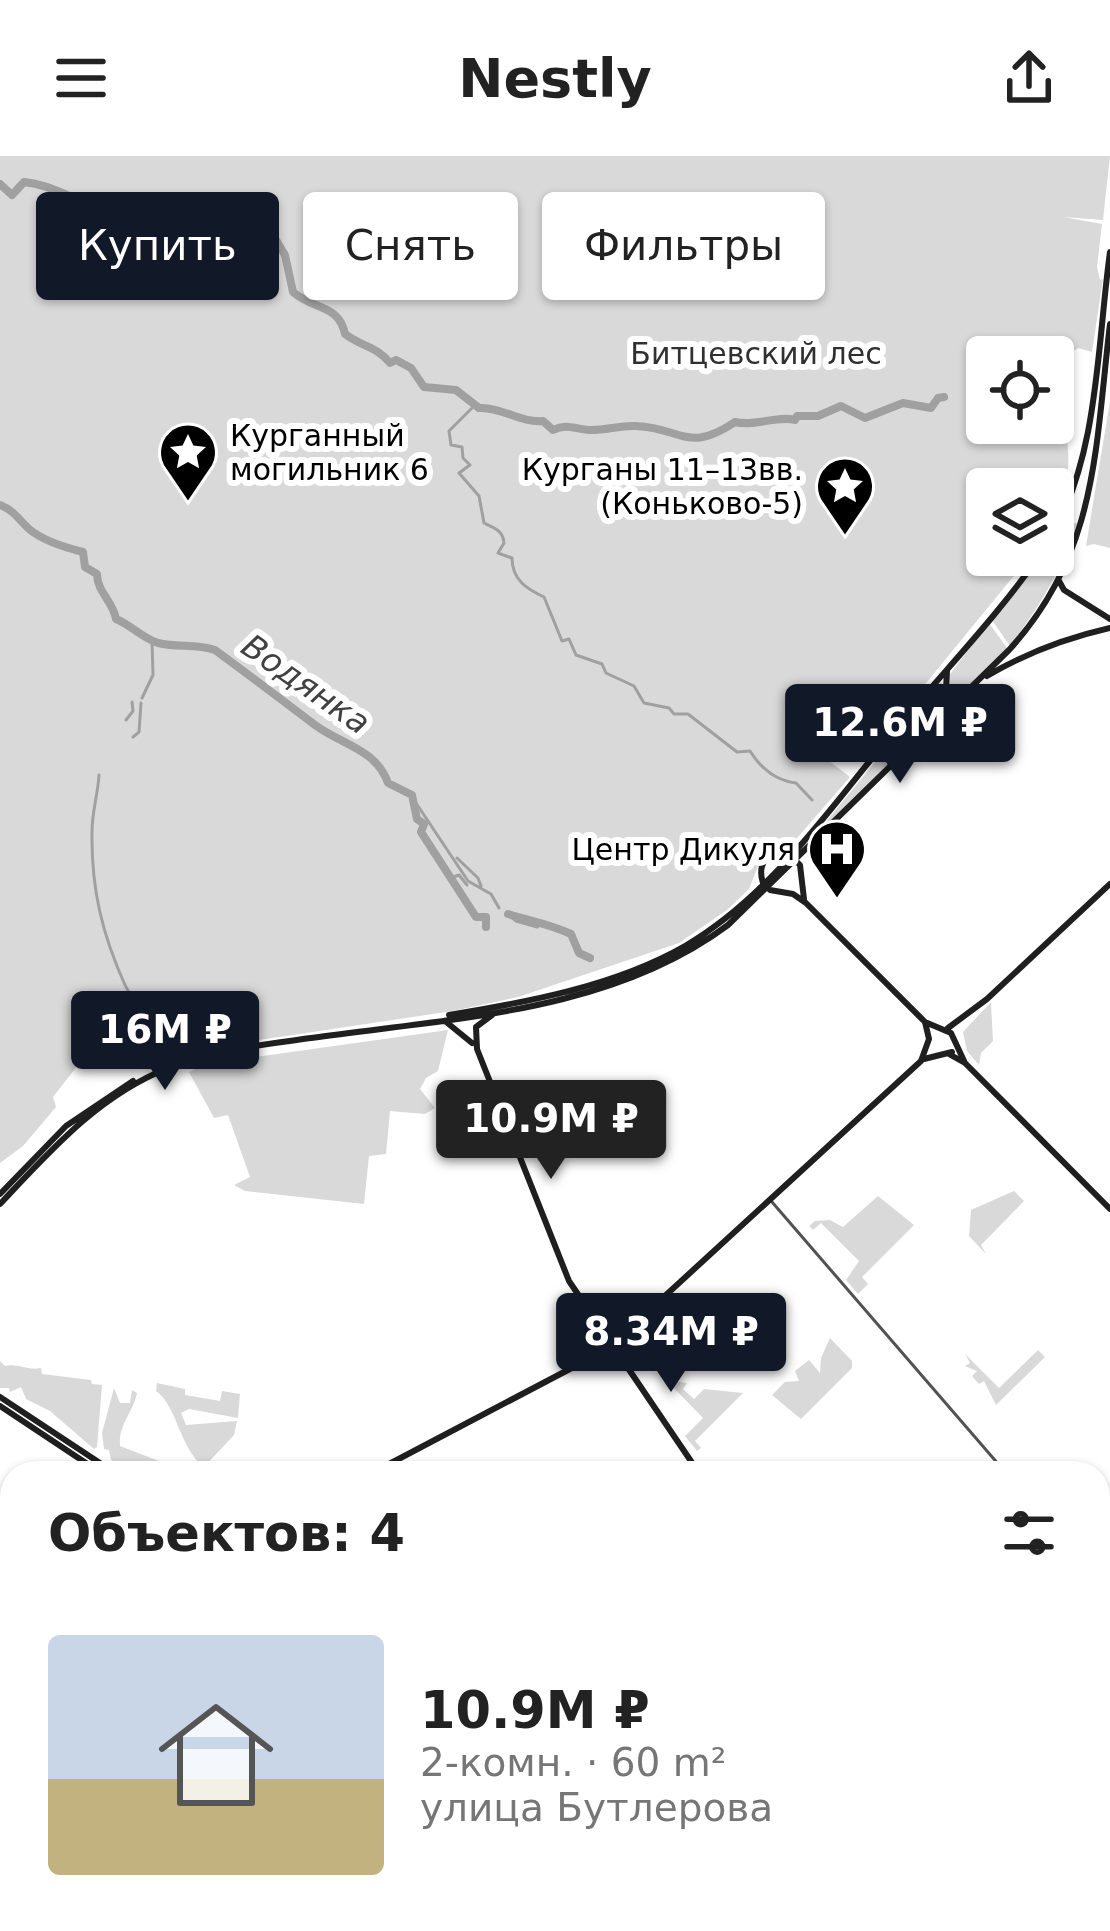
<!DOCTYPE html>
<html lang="ru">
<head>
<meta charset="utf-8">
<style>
	body { margin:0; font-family:"DejaVu Sans",sans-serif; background:#f2f2f2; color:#222; height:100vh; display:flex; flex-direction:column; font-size:45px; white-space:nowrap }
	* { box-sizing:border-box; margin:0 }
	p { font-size:39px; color:#767676 }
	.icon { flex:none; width:66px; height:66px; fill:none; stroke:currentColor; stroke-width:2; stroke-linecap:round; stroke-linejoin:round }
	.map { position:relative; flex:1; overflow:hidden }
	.details { position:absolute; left:0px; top:1305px; width:1110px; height:471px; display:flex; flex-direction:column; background:#fff; border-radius:36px 36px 0 0; box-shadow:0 3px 9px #0004 }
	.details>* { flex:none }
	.hud { position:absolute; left:36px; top:36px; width:1038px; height:108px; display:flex; gap:24px }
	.tools { position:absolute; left:966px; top:180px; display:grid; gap:24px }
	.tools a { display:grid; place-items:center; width:108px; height:108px; border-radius:12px; background:#fff; box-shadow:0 3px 9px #0004; font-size:60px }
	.price { position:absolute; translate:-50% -102px; padding:0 27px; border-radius:12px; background:#111827; color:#fff; font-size:39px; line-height:78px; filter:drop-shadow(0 3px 6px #0008) }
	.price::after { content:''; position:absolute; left:50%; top:72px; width:36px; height:27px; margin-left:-18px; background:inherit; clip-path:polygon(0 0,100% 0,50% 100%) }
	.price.current { background:#222; color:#fff }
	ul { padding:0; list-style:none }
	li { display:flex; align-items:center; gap:36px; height:300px; padding:0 48px }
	li span { display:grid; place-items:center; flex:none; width:336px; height:240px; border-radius:12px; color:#555 }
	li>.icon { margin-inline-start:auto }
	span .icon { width:144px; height:144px; fill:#fffc; stroke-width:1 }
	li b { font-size:51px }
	h2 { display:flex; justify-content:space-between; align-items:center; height:144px; padding:0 48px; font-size:51px }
	.tag { padding:0 42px; border-radius:12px; background:#fff; box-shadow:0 3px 9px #0004; font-size:42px; line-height:108px }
	.tag.current { background:#111827; color:#fff }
	header { display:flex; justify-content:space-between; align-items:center; height:156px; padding:0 48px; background:#fff; font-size:54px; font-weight:600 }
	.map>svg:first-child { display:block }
	.green { fill:#d9d9d9; fill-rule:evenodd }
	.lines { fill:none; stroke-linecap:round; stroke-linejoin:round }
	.stream { stroke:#a0a0a0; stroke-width:3 }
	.river { stroke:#a0a0a0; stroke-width:8 }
	.primary-casing { stroke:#dbdbdb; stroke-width:14 }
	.street { stroke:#525252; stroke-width:3 }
	.secondary { stroke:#1f1f1f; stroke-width:6 }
	.primary { stroke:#000; stroke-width:8 }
	.labels { text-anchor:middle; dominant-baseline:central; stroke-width:12; stroke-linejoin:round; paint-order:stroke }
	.park-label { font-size:30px; fill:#303030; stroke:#fff }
	.poi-label { font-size:30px; fill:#000; stroke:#fff; text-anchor:end }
	.water-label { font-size:33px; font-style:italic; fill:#414141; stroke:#fff }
</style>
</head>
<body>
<header><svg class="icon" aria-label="menu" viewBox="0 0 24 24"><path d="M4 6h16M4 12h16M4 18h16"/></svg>Nestly<svg class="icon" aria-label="share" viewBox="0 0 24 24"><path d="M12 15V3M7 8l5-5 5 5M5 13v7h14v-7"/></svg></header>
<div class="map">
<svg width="1110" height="1775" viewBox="0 0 1110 1775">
	<rect width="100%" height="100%" fill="#fff"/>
	<!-- green -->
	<path class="green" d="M0,0h1110l-7,64 -40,-3 39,7 -5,43 3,13 3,-1 -11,73 -14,-4 -11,8 -11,-2 -2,5 9,4c-7,62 22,93 -10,157v-31h-66v66h44l-136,166 -18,-19 -53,55 26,20 -59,68 -19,4 -10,7 -13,33 -22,21 -48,33 -161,54 -65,14 -255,38 -46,16 -11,-14 -7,4 -6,-3 -12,16 -18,-13 -17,6 -28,36 3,10 -33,39 -23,17zM987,201h66v66h-66z
		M1110,245v147l-16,-4 -8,2z
		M1068,364l9,4c-15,47 -38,83 -67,122l-18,-26 51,-65h10v-15l10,-19z
		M989,467l18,25 -46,44 -13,-4 -1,-10z
		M941,526l8,13 7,3 -3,2 -9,-8 7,10 -150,150z
		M991,846l2,39 -12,12 -2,12 -12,-14 -4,-19z
		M448,874l-10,41 -12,7 -6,11 15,19 -10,6 -35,-3 -4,43 -17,2 -5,48 -119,-13 -11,-6 16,-8 -22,-62 -14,3 -25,-46 16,-8z
		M1014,1035l10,10 -43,44 5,9 -17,-18 2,-26z
		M878,1040l36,29 -52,52 6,7 -10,10 -12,-14 13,-19 -38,-38 -8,7 -4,-4 6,-5 15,-1 13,7z
		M830,1182l22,23v7l-51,51 -29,-24 13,-13 14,-1 -4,-10 14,-11 11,13 1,-15z
		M1038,1194l7,7 -49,48 -12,-24 -5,3 -7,-8 5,-5 -12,-5 5,-3 -5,-9 34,34z
		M0,1205l5,5c13,-3 22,5 36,2l1,6 49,6 1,4 10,1 -5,62 -3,2 -44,-38 -24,-12 -5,-12 -11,5 -1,-4h-9z
		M666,1224l21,3 -4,6 11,10 10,-10 39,4 -48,48 6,7 -4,3 -12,-15 18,-18z
		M157,1227l28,6v6l35,6 2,-10 18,3 -2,24 -49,-9 -8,4 5,12 51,-4 -3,14 -30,32c-25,-19 -26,-60 -48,-76z
		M114,1232l6,15h10l2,-13 5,3c-4,20 -19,32 -17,53l70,27h-60l-19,-13 -2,-10 -5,-1 -2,-16z"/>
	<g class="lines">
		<!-- stream -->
		<path class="stream" d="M474,250l-25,25 2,14 11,2 1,11 7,7 -11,8 20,23 5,27c10,5 19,7 20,20l-6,10 14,5c0,22 15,31 32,39l18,44 7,-2 7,16 26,9 4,9 28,13 10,17 25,5 5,6h14l49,38 13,-1c12,19 26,30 46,32l16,17
			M142,542l11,-23 -1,-34
			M126,564l7,-9 -1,-9
			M133,581l6,-5 2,-29
			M99,619c-1,19 -7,37 -7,56 -1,57 10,103 33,154 11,25 37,33 41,61
			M414,644l54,81 23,13 8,14
			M457,702l21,20 3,8
			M451,722l8,-3 8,10
			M508,758l8,7 21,6 7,-5"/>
		<!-- river -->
		<path class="river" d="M0,28l12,11 12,-13c19,2 31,8 48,15 13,5 29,0 40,3 10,2 10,5 15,13 35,-3 38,-11 70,9l-3,14 10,9 13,-6 40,-1 3,-8 13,5 12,20 8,37c20,18 46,12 52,42 19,14 30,11 45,29l6,-3 15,8 13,19 32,3 23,18c23,-1 41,15 64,13l10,9c14,-7 21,-1 36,0 16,1 30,-5 47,-4 47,2 51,28 99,-4 21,5 42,-7 60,-2l2,-4h21l23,-10 24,12 38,-15 28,5 7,-10 6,-1
			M0,349c15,6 19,15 29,24 13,11 38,19 54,23l2,15 12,7c0,18 16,27 19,45 15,6 26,19 42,24 20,5 38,0 57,7 34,25 67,50 100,75 27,20 61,24 73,58l24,12 5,24 7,5 -3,8 55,85h10v10
			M508,758c22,7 41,10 63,20l8,19 11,5"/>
		<!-- primary casing -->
		<g class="primary-casing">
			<path id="primary" d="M1098,1390l12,-11
				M1098,1402l12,-10
				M624,1775l13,-11
				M636,1775l13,-11"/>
		</g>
		<!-- street -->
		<path class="street" d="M772,1046l234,271
			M1098,1459l12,-12"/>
		<!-- secondary -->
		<path class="secondary" d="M1053,378c46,-84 44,-188 57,-282
			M1059,425l5,9 46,29
			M947,515l-1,18 15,5
			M987,520c39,-23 79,-38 123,-48
			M763,727c-6,-18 4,-34 24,-31l13,13 4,34
			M770,734l23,4 13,9 119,119 26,11 14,30
			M449,859c79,-13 166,-29 236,-69 89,-52 150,-145 215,-222 47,-56 98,-109 140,-169
			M492,859l-16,12 1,22 92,232 130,192
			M445,865l27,22
			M948,872l39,-29 123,-115
			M949,898l16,9 145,146
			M924,903l28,-7
			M0,1038l66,-68 67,-45
			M0,1048c51,-54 98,-108 168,-136 46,-19 94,-23 143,-30 140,-20 299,-25 417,-113l281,-275c89,-97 86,-202 101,-326
			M0,1241l115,76
			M0,1250l101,67
			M372,1317l234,-123 315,-289 8,-22 -4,-17
			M0,1564l12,1
			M12,1567l-11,27 11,45
			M65,1764l11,11
			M515,1764l7,11
			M523,1764l7,11
			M1000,1764l7,11
			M311,1775l32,-11"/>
		<!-- primary -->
		<use href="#primary" class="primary"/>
	</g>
	<!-- icons -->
	<defs>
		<g id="sight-pin" transform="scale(3)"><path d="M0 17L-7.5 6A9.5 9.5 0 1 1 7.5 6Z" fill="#000" stroke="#fff"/><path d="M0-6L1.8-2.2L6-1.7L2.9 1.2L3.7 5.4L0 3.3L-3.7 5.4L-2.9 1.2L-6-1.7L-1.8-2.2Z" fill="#fff"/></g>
		<g id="hospital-pin" transform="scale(3)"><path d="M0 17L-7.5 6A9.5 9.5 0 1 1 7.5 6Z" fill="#000" stroke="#fff"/><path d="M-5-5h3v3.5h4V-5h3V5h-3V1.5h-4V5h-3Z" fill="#fff"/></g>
	</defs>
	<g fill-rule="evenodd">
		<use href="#sight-pin" x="188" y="296"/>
		<use href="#sight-pin" x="845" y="330"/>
		<use href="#hospital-pin" x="837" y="693"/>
	</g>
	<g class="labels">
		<!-- park labels -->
		<g class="park-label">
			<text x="756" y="197">Битцевский лес</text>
		</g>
		<!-- poi labels -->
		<g class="poi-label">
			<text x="230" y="279" text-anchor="start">Курганный<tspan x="230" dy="34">могильник 6</tspan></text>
			<text x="803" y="313">Курганы 11–13вв.<tspan x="803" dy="34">(Коньково-5)</tspan></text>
			<text x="795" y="693">Центр Дикуля</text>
		</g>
		<!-- water labels -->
		<g class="water-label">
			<text transform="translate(306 528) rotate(35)">Водянка</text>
		</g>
	</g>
</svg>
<div class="tools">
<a><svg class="icon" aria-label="locate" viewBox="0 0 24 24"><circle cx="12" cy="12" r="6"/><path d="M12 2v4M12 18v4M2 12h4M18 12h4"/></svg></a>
<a><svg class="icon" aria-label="layers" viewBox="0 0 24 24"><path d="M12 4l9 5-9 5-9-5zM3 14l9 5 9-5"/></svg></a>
</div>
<b class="price" style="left:900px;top:630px">12.6M ₽</b>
<b class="price" style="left:165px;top:937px">16M ₽</b>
<b class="price current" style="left:551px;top:1026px">10.9M ₽</b>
<b class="price" style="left:671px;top:1239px">8.34M ₽</b>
<div class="hud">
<a class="tag current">Купить</a>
<a class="tag">Снять</a>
<a class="tag">Фильтры</a>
</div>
<section class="details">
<h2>Объектов: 4<svg class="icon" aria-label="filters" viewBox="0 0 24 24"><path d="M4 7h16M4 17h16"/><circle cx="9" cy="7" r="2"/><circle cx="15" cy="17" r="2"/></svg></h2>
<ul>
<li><span style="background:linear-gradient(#c9d6e8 60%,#c2b280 0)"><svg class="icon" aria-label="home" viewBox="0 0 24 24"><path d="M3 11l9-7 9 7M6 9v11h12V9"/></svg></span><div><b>10.9M ₽</b><p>2-комн. · 60 m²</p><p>улица Бутлерова</p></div></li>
</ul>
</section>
</div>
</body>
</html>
